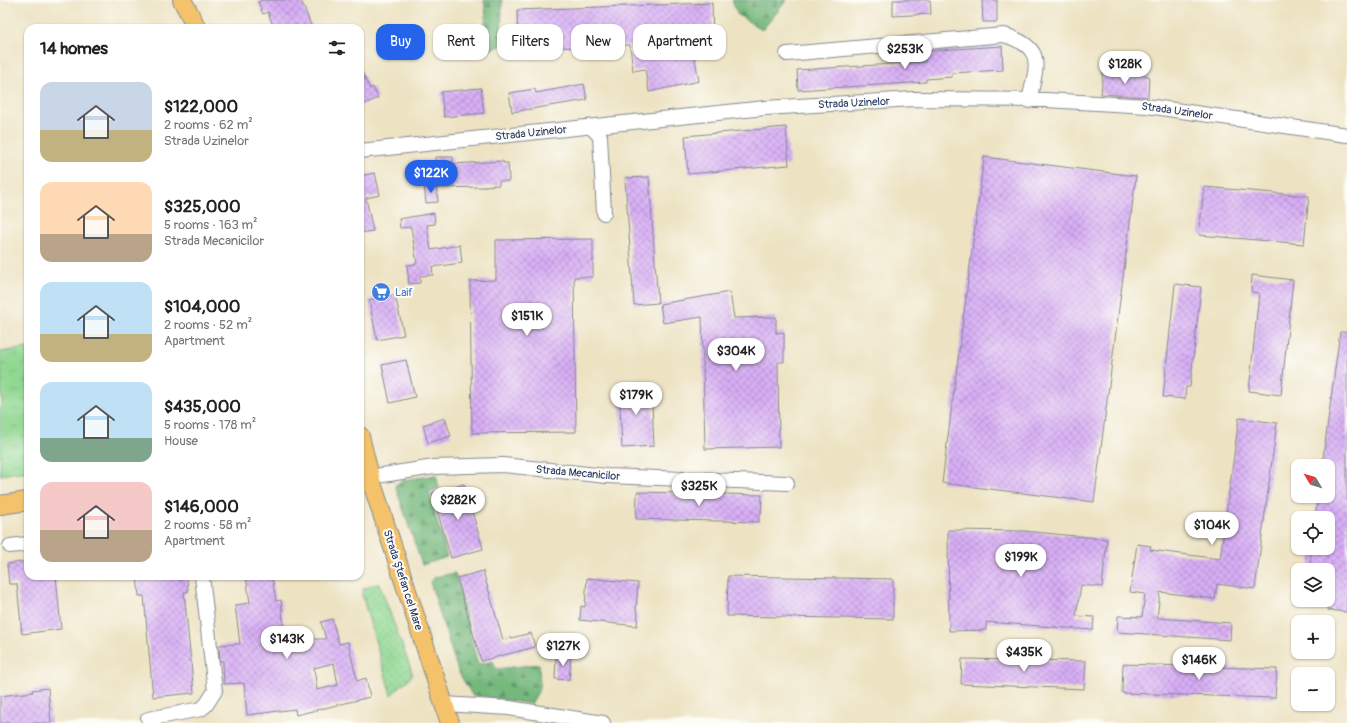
<!DOCTYPE html>
<html lang="en">
<head>
<meta charset="utf-8">
<style>
	body { margin:0; font-family:Pangolin,sans-serif; background:#f2f2f2; color:#222; height:100vh; display:flex; flex-direction:column; font-size:15px; white-space:nowrap }
	* { box-sizing:border-box; margin:0 }
	p { font-size:13px; color:#767676 }
	.icon { flex:none; width:22px; height:22px; fill:none; stroke:currentColor; stroke-width:2; stroke-linecap:round; stroke-linejoin:round }
	.map { position:relative; flex:1; overflow:hidden }
	.panel { position:absolute; left:24px; top:24px; width:340px; height:556px; display:flex; flex-direction:column; background:#fff; border-radius:12px; box-shadow:0 1px 3px #0004 }
	.panel>* { flex:none }
	.top-card { position:absolute; left:376px; top:24px; width:380px; height:36px; display:flex; gap:8px }
	.needle { width:26px; rotate:308deg }
	.buttons { position:absolute; left:1291px; top:459px; display:grid; gap:8px }
	.buttons a { display:grid; place-items:center; width:44px; height:44px; border-radius:8px; background:#fff; box-shadow:0 1px 3px #0004; font-size:20px }
	.price { position:absolute; translate:-50% -34px; padding:0 9px; border-radius:14px; background:#fff; color:#222; font-size:13px; line-height:26px; filter:drop-shadow(0 1px 2px #0008) }
	.price::after { content:''; position:absolute; left:50%; top:24px; width:12px; height:9px; margin-left:-6px; background:inherit; clip-path:polygon(0 0,100% 0,50% 100%) }
	.price.active { background:#2563eb; color:#fff }
	ul { padding:0; list-style:none }
	li { display:flex; align-items:center; gap:12px; height:100px; padding:0 16px }
	li span { display:grid; place-items:center; flex:none; width:112px; height:80px; border-radius:12px; color:#555 }
	li>.icon { margin-inline-start:auto }
	span .icon { width:48px; height:48px; fill:#fffc; stroke-width:1 }
	li b { font-size:17px }
	h2 { display:flex; justify-content:space-between; align-items:center; height:48px; padding:0 16px; font-size:17px }
	.pill { padding:0 14px; border-radius:12px; background:#fff; box-shadow:0 1px 3px #0004; font-size:14px; line-height:36px }
	.pill.active { background:#2563eb; color:#fff }
	.map>svg:first-child { display:block }
	.grass { fill:url(#grass-dots); stroke:#568378 }
	.forest { fill:url(#forest-firs); stroke:#48746c }
	.park { fill:url(#park-crowns); stroke:#568378 }
	.building { fill:url(#building-cross-hatch); fill-rule:evenodd }
	.lines { fill:none; stroke-linecap:round; stroke-linejoin:round }
	.minor-casing { stroke:#848990; stroke-width:16 }
	.major-casing { stroke:#848990; stroke-width:20 }
	.minor { stroke:#fff; stroke-width:14 }
	.major { stroke:#f4c26a; stroke-width:18 }
	.labels { text-anchor:middle; dominant-baseline:central; stroke-width:4; stroke-linejoin:round; paint-order:stroke }
	.street-label { font-size:11px; fill:#1b2f5e; stroke:#fdfcf7 }
	.shop-label { font-size:11px; fill:#366cbe; stroke:#fdfcf7; text-anchor:start }
</style>
</head>
<body>
<div class="map">
<svg width="1347" height="723" viewBox="0 0 1347 723">
	<defs>
		<pattern id="grass-dots" width="8" height="8" patternUnits="userSpaceOnUse"><rect width="8" height="8" fill="#90d791"/><path d="M2 2h.1M6 6h.1" fill="none" stroke="#7cb97f" stroke-width="1.8" stroke-linecap="round"/></pattern>
		<pattern id="forest-firs" width="22" height="20" patternUnits="userSpaceOnUse"><rect width="22" height="20" fill="#74b87b"/><path d="M5 1l3.5 6h-7zM16 11l3.5 6h-7z" fill="#5e9668"/></pattern>
		<pattern id="park-crowns" width="20" height="18" patternUnits="userSpaceOnUse"><rect width="20" height="18" fill="#90d791"/><path d="M2 6a3 3 0 1 1 6 0M12 15a3 3 0 1 1 6 0" fill="none" stroke="#7cb97f"/></pattern>
		<pattern id="building-cross-hatch" width="8" height="8" patternUnits="userSpaceOnUse"><rect width="8" height="8" fill="#d8aef5"/><path d="M0 0l8 8M0 8l8-8" fill="none" stroke="#ae8eca"/></pattern>
	</defs>
	<rect width="100%" height="100%" fill="#fdfcf7"/>
	<filter id="ink" filterUnits="userSpaceOnUse"><feTurbulence type="fractalNoise" baseFrequency=".025" numOctaves="2"/><feDisplacementMap in="SourceGraphic" scale="8" xChannelSelector="R" yChannelSelector="G"/><feConvolveMatrix kernelMatrix="1 2 1 2 8 2 1 2 1" color-interpolation-filters="sRGB"/></filter>
	<filter id="wash" filterUnits="userSpaceOnUse"><feTurbulence type="fractalNoise" baseFrequency=".012" numOctaves="4" result="noise"/><feDisplacementMap in="SourceGraphic" scale="16" xChannelSelector="R" yChannelSelector="G"/><feGaussianBlur stdDeviation="0.9" result="paint"/><feColorMatrix in="noise" values="0 0 0 0 0 0 0 0 0 0 0 0 0 0 0 0 0 1.4 0 .05"/><feComposite in="paint" operator="in"/></filter>
	<g filter="url(#wash)">
		<rect width="100%" height="100%" fill="#ede3c3"/>
		<!-- grass -->
		<path class="grass" d="M379,583l34,92 -22,20 -29,-100 1,-6z"/>
		<!-- forest -->
		<path class="forest" d="M484,0h18l-1,46 -21,7 6,-38z
			M732,0h55l-25,30 -25,-16z
			M436,475l3,13 -10,4 18,65 -25,8 -27,-80 9,-5z
			M455,573l22,89 3,2 13,-3 3,8 43,-5 1,24 -9,16 -59,-9 -14,-24 -28,-89 5,-5z"/>
		<!-- park -->
		<path class="park" d="M28,348v123l-28,4v-71l2,-1 -2,-51z"/>
		<g id="blocks">
			<!-- building -->
			<path class="building" d="M263,0h38l11,28h-38l-6,-16 -5,2 -5,-12z
				M893,0h37l1,14 -38,2z
				M982,0h15v22h-14z
				M712,3l1,34 -19,1v5h-2l7,38 -50,11 -4,-23 -12,2 -3,-26 -112,4 -1,-39z
				M1002,46l1,24 -51,3v4l-26,2v3l-128,8 -1,-20 128,-8v-11z
				M360,68l10,21 3,-2 5,11 -18,8z
				M1103,72l46,4 -1,21 -47,-3z
				M584,84l3,16 -75,12 -3,-19 26,-4 1,4z
				M481,88l3,25 -40,4 -3,-25z
				M786,127l3,38 -101,9 -3,-38z
				M435,157h18v7l50,-3v2h5l1,18h-10v4l-15,1v1l-47,1z
				M984,157l152,19 -42,326 -152,-19z
				M375,173l5,22 -14,3 7,33 -13,2v-57z
				M649,177l9,126 -24,2 -9,-127z
				M436,184l2,18 -12,1 -2,-18z
				M1204,187l105,9 -5,48 -105,-9z
				M434,213l1,11 -8,1 4,25 29,-5 2,18 -30,4 1,8 -13,1v7l-11,1 -2,-19 10,-1 -6,-37 -11,1 -1,-9z
				M593,239v38h-19l2,155 -104,1 -2,-152 26,-1v-40z
				M1252,275l41,5 -12,115 -32,-4 10,-98 -8,-1z
				M1175,284l26,3 -11,100h-4l-1,12 -22,-2z
				M730,292l4,26 42,-1v16l8,-1v30h-6l1,85 -74,2 -3,-132 -39,6 -3,-19z
				M395,295l9,40 -27,5 -8,-40z
				M1340,332h7v280l-19,-2v-40h-19l3,-22h16v-30h-13l3,-22h10v-30h-6z
				M406,360l9,37 -25,6 -8,-38z
				M651,384l3,62 -32,2 -3,-62z
				M445,418l6,18 -23,7 -5,-18z
				M1239,418l38,5 -22,166 -38,-5 -2,15 -55,-7 -3,26 74,5 -1,17 -113,-8 1,-16 24,1 3,-23 -15,-2 7,-48 14,2 -1,4 70,9z
				M464,484l19,65 -32,9 -19,-65z
				M637,492l125,3 -1,20h-2v7l-123,-3z
				M948,530l75,1 84,8 -5,48 -21,-2 -5,31 18,1 -1,13 -107,-8v8l-37,1z
				M28,561v15h28l5,53 -39,5 -5,-50h-8l-2,-20z
				M483,571l20,69 28,-7 4,14 -54,14 -24,-83z
				M137,576h50l1,16h-4l10,101 -41,4 -9,-101h-5z
				M246,576h26l4,25 5,-1 4,39h41l-5,-17 11,-3 7,25 9,-2 9,39 9,-3 4,19 -74,18 -1,-6 -48,6 -3,-32 -20,1 -1,-23h-3l-1,-16 21,-1 -5,-39 15,-2zM334,663l4,22 -21,5 -3,-22z
				M728,576l165,3v40l-166,-3z
				M587,578l51,5 -2,28 2,1 -1,14 -57,-6 1,-14 4,1z
				M556,655l15,1 -2,24 -14,-1z
				M962,659l124,2 -2,28 -123,-5z
				M1123,664l154,5 -2,29 -153,-5z
				M48,688l3,35h-51v-27l33,-4 -1,-2z"/>
		</g>
	</g>
	<g filter="url(#ink)">
		<use href="#blocks" fill-opacity="0" stroke="#848990" stroke-width="1"/>
		<g class="lines">
			<!-- minor casing -->
			<g class="minor-casing">
				<path id="minor" d="M787,54l217,-19c43,13 32,31 25,66
					M591,127l9,9 4,77
					M360,151l405,-43 149,-9 132,1 101,6 200,29
					M370,477l64,-10 69,-2 103,11 181,7
					M10,546l18,-2
					M444,704l65,4 94,15
					M148,719l53,-10 5,-4 9,-14 -13,-115"/>
			</g>
			<!-- major casing -->
			<g class="major-casing">
				<path id="major" d="M182,0l15,28
					M360,436l10,41 80,246
					M0,505l28,-4"/>
			</g>
			<!-- minor -->
			<use href="#minor" class="minor"/>
			<!-- major -->
			<use href="#major" class="major"/>
		</g>
	</g>
	<!-- icons -->
	<defs>
		<g id="supermarket-disc" transform="scale(1)"><circle r="9.5" fill="#3f7fe0" stroke="#fdfcf7"/><path d="M-6-5.5h2.5l.6 2H6L4.5 2H-2.5L-4.4-4H-6ZM-1.5 3.2a1.3 1.3 0 1 0 .1 0ZM3 3.2a1.3 1.3 0 1 0 .1 0Z" fill="#fff"/></g>
	</defs>
	<g fill-rule="evenodd">
		<use href="#supermarket-disc" x="381" y="292"/>
	</g>
	<g class="labels">
		<!-- street labels -->
		<g class="street-label">
			<text transform="translate(854 103) rotate(-3)">Strada Uzinelor</text>
			<text transform="translate(1177 111) rotate(8)">Strada Uzinelor</text>
			<text transform="translate(531 133) rotate(-6)">Strada Uzinelor</text>
			<text transform="translate(578 473) rotate(5)">Strada Mecanicilor</text>
			<text transform="translate(403 580) rotate(72)">Strada Ștefan cel Mare</text>
		</g>
		<!-- shop labels -->
		<g class="shop-label">
			<text x="395" y="292">Laif</text>
		</g>
	</g>
</svg>
<div class="buttons">
<a><svg class="needle" viewBox="-14 -14 28 28"><path d="M0-13l5 13h-10z" fill="#e53935"/><path d="M0 13l5-13h-10z" fill="#767676"/></svg></a>
<a><svg class="icon" aria-label="locate" viewBox="0 0 24 24"><circle cx="12" cy="12" r="6"/><path d="M12 2v4M12 18v4M2 12h4M18 12h4"/></svg></a>
<a><svg class="icon" aria-label="layers" viewBox="0 0 24 24"><path d="M12 4l9 5-9 5-9-5zM3 14l9 5 9-5"/></svg></a>
<a>+</a>
<a>−</a>
</div>
<b class="price" style="left:905px;top:70px">$253K</b>
<b class="price" style="left:1125px;top:85px">$128K</b>
<b class="price active" style="left:431px;top:194px">$122K</b>
<b class="price" style="left:527px;top:337px">$151K</b>
<b class="price" style="left:736px;top:372px">$304K</b>
<b class="price" style="left:636px;top:416px">$179K</b>
<b class="price" style="left:699px;top:507px">$325K</b>
<b class="price" style="left:458px;top:521px">$282K</b>
<b class="price" style="left:1212px;top:546px">$104K</b>
<b class="price" style="left:1021px;top:578px">$199K</b>
<b class="price" style="left:287px;top:660px">$143K</b>
<b class="price" style="left:563px;top:667px">$127K</b>
<b class="price" style="left:1024px;top:673px">$435K</b>
<b class="price" style="left:1199px;top:681px">$146K</b>
<div class="top-card">
<a class="pill active">Buy</a>
<a class="pill">Rent</a>
<a class="pill">Filters</a>
<a class="pill">New</a>
<a class="pill">Apartment</a>
</div>
<section class="panel">
<h2>14 homes<svg class="icon" aria-label="filters" viewBox="0 0 24 24"><path d="M4 7h16M4 17h16"/><circle cx="9" cy="7" r="2"/><circle cx="15" cy="17" r="2"/></svg></h2>
<ul>
<li><span style="background:linear-gradient(#c9d6e8 60%,#c2b280 0)"><svg class="icon" aria-label="home" viewBox="0 0 24 24"><path d="M3 11l9-7 9 7M6 9v11h12V9"/></svg></span><div><b>$122,000</b><p>2 rooms · 62 m²</p><p>Strada Uzinelor</p></div></li>
<li><span style="background:linear-gradient(#ffd9b3 65%,#b9a48a 0)"><svg class="icon" aria-label="home" viewBox="0 0 24 24"><path d="M3 11l9-7 9 7M6 9v11h12V9"/></svg></span><div><b>$325,000</b><p>5 rooms · 163 m²</p><p>Strada Mecanicilor</p></div></li>
<li><span style="background:linear-gradient(#bfe0f5 65%,#c2b280 0)"><svg class="icon" aria-label="home" viewBox="0 0 24 24"><path d="M3 11l9-7 9 7M6 9v11h12V9"/></svg></span><div><b>$104,000</b><p>2 rooms · 52 m²</p><p>Apartment</p></div></li>
<li><span style="background:linear-gradient(#bfe0f5 70%,#7fa58c 0)"><svg class="icon" aria-label="home" viewBox="0 0 24 24"><path d="M3 11l9-7 9 7M6 9v11h12V9"/></svg></span><div><b>$435,000</b><p>5 rooms · 178 m²</p><p>House</p></div></li>
<li><span style="background:linear-gradient(#f6c9c9 60%,#b9a48a 0)"><svg class="icon" aria-label="home" viewBox="0 0 24 24"><path d="M3 11l9-7 9 7M6 9v11h12V9"/></svg></span><div><b>$146,000</b><p>2 rooms · 58 m²</p><p>Apartment</p></div></li>
</ul>
</section>
</div>
</body>
</html>
